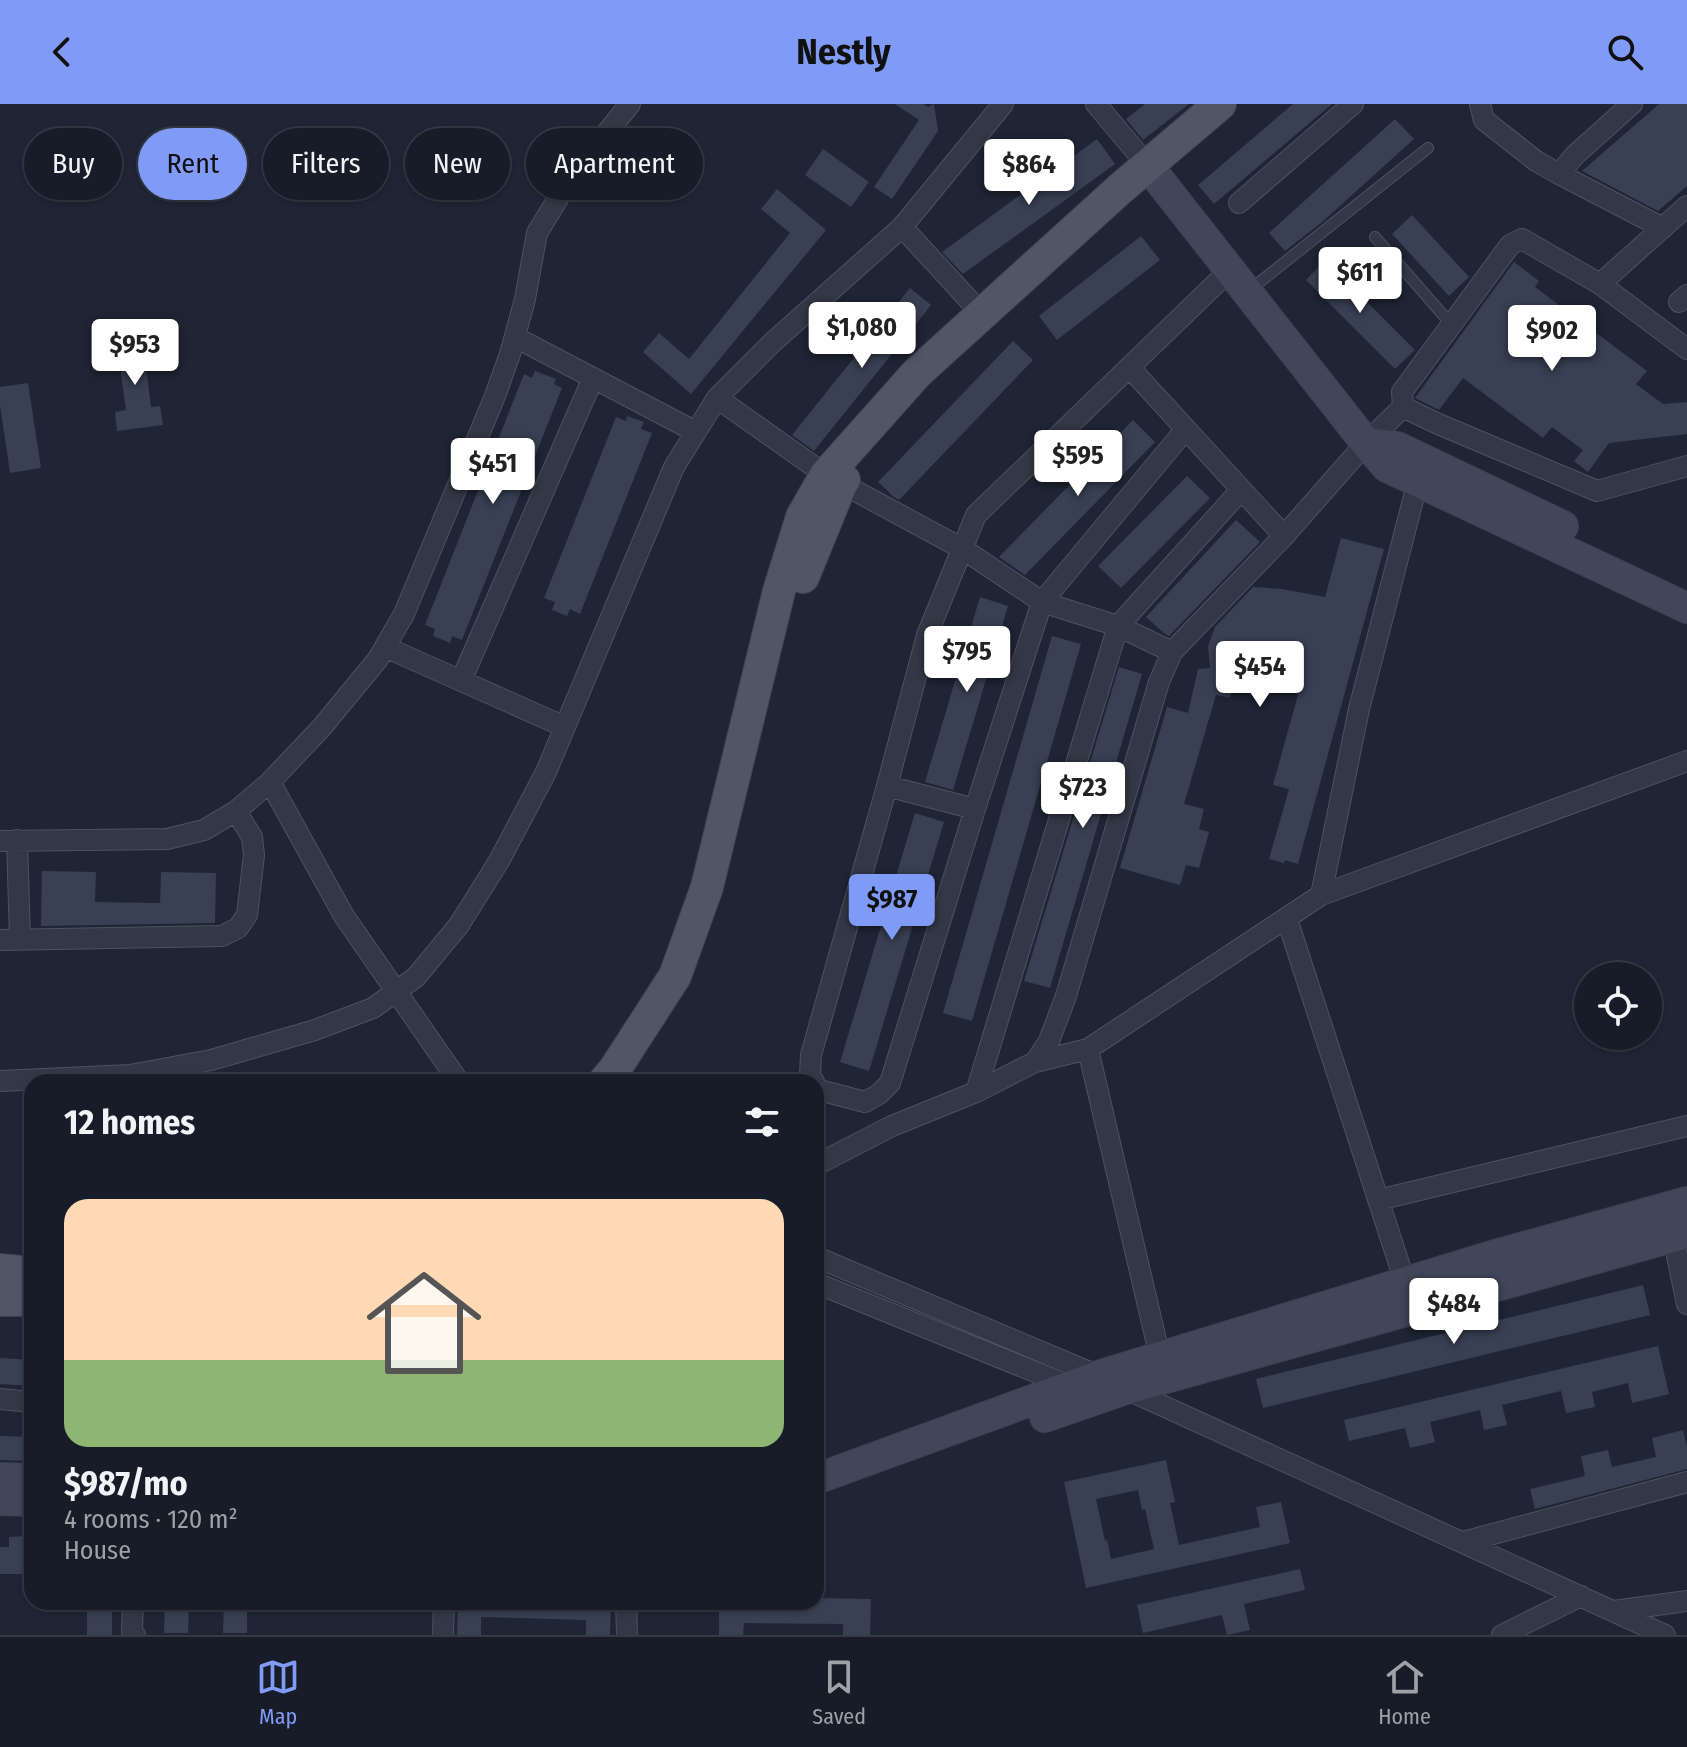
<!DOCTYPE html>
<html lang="en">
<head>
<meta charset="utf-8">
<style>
	body { margin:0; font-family:"Fira Sans Condensed",sans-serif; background:#202530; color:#f1f3f6; height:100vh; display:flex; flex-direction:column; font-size:30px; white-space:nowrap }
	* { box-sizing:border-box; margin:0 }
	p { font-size:26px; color:#9ea1a8 }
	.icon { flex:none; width:44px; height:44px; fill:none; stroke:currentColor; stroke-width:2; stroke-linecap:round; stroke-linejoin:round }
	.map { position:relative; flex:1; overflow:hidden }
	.drawer { position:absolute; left:24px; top:970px; width:800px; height:536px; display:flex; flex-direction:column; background:#171c28; border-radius:24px; box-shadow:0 2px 6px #0004,0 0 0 2px #363a45 }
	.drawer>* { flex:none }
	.guide { position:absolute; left:24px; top:24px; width:800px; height:72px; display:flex; gap:16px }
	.tools { position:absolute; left:1574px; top:858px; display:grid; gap:16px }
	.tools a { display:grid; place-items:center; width:88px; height:88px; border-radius:50%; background:#171c28; box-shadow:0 2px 6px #0004,0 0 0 2px #363a45; font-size:40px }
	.price { position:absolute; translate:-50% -68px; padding:0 18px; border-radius:8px; background:#fff; color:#222; font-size:26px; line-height:52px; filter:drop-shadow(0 2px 4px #0008) }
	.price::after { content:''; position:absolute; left:50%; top:48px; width:24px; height:18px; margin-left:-12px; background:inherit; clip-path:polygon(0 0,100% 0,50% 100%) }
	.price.current { background:#7f9bf6; color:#111 }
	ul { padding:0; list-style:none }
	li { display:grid; align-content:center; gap:16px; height:424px; padding:0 40px }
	li span { display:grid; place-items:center; height:248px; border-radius:24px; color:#555 }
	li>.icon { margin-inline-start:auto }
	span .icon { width:144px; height:144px; fill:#fffc; stroke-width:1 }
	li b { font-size:34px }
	h2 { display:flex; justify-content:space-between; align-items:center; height:96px; padding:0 40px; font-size:34px }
	.chip { padding:0 28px; border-radius:36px; background:#171c28; box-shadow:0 2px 6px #0004,0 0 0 2px #363a45; font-size:28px; line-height:72px }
	.chip.current { background:#7f9bf6; color:#111 }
	header { display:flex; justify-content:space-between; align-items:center; height:104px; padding:0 40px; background:#7f9bf6; color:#111; font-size:36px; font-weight:700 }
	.tab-bar { display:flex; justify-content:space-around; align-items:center; height:112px; border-top:2px solid #363a45; background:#171c28; font-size:22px; color:#9ea1a8 }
	.tab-bar a { display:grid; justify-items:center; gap:4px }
	.tab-bar .current { color:#7f9bf6 }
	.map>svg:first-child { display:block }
	.building { fill:#384053; fill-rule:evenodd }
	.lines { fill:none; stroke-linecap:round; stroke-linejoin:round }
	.service-casing { stroke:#4d5261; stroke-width:12 }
	.minor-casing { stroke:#4d5261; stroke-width:22 }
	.secondary-casing { stroke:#3c4150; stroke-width:32 }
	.primary-casing { stroke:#3c4150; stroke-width:34 }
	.service { stroke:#333846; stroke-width:10 }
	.minor { stroke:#333846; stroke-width:20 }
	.secondary { stroke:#414659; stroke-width:30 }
	.primary { stroke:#505666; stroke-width:32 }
</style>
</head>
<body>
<header><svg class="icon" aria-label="back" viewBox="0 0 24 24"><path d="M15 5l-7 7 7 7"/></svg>Nestly<svg class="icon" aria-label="search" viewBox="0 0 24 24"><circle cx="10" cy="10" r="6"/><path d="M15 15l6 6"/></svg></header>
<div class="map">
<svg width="1687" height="1531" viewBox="0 0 1687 1531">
	<rect width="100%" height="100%" fill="#1f2535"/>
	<!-- building -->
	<path class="building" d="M895,0h28l5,3 6,-3 4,27 -46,68 -18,-12 45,-67z
		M1145,0h44l-46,36 -17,-21z
		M1293,0h39l-118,100 -16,-19z
		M1659,0h28v82l-29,25 -76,-40z
		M1395,15l19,20 -93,84 -36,28 -16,-18z
		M1097,35l18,25 -152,110 -21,-22z
		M823,45l46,33 -18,25 -46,-32z
		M777,85l49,41 -135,164 -48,-42 16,-19 30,26 101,-126 -29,-24z
		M1412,111l57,62 -20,19 -57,-62z
		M1141,132l19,24 -103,80 -18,-24z
		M1325,156l90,90 -20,19 -89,-89z
		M1514,158l25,19 -4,6 112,84 -11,13 27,20 24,-2v32l-78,9 -21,29 -14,-11 9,-11 -31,-23 -9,11 -80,-60 -24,32 -24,-12z
		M910,184l21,17 -117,146 -22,-16z
		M1013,237l20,19 -134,140 -5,-3 -16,-15z
		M151,239l3,22 -8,1 5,41 9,-1 3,19 -46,6 -2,-19 11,-2 -6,-43 -10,1 -3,-19z
		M535,267l21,8 -2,5 8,4 -100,252 -10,-4 -2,7 -17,-7 2,-7 -10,-4 99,-251 8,4z
		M28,279l13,85 -31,5 -10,-68v-18z
		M627,312l17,6 -3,7 11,4 -72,181 -10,-5 -3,7 -15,-6 3,-8 -11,-4 72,-181 10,4z
		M1133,316l22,22 -130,133 -26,-18z
		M1187,372l23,22 -89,90 -23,-22z
		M1236,416l24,22 -91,94 -4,-2 -19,-17z
		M1341,434l43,11 -86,315 -13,-4 -1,3 -15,-4 20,-70 -16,-4 26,-94 -31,2 -11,-4 -21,-15 -6,24 -14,-3 -32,109 20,5 -5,20 10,3 -10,36 -13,-3 -6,20 -60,-17 47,-161 21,6 10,-44 12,-1 -2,-22 7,-19 38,-40 29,2 43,8z
		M980,493l28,9 -55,184 -28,-8z
		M1052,532l29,8 -109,377 -29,-8z
		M1119,563l23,7 -92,314 -26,-7z
		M915,709l29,9 -75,249 -29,-9z
		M42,767l54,1 -1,30 65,1 1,-31 55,1 -1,50 -174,3z
		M1643,1181l7,30 -387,93 -7,-29z
		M1658,1242l11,48 -37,9 -4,-20 -36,9 3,15 -29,6 -5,-22 -59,14 5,20 -23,5 -4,-20 -50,12 5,20 -25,6 -5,-20 -56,13 -5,-21z
		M0,1254l32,2v26l-32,-2z
		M1683,1326l4,17v22l-152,40 -5,-20 55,-13 -4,-20 27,-6 4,17 44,-10 -4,-19z
		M0,1332l32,1v24l-32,-1z
		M1166,1356l9,42 -5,1 9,42 81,-18 -4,-20 25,-5 9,41 -204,45 -22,-106zM1138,1386l4,20 3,-1 9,40 -43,10 -4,-19 -2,1 -9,-42z
		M26,1432l6,6v32h-32v-27h9v-10z
		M1300,1465l5,21 -61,14 6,26 -23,5 -5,-20 -79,18 -6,-28z
		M816,1494l55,1 -1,36h-27v-11l-99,-1 -1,12h-24v-33h97z
		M87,1498h25v33h-25z
		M165,1498h24l-1,31h-24z
		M224,1498h23v31h-24z
		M458,1498h153l-1,33h-24v-15l-105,-3v18h-24z"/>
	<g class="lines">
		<!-- service casing -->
		<g class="service-casing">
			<path id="service" d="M1375,133l76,87
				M1251,185l177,-141"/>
		</g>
		<!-- minor casing -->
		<g class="minor-casing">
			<path id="minor" d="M1096,0l52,62
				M1480,0l4,16 52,41 23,13
				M1632,0l-57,51 -16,19 104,54
				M1239,99l114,-99
				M902,123l80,87
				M1600,180l87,-78
				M1679,198l8,-7
				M515,233l181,95
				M1129,263l155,169
				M717,294l109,77 137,74 79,53 76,24 54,26
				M1403,303l-1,-15 108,-147 12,-6 78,45 87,65
				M1403,303l33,16 161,68 90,-25
				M385,543l180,80
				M461,577l132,-303
				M270,678l74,134 115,166
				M887,682l88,23
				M17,736l3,99
				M0,737l167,-2 37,-9 32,-19 34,-29 52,-55 56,-68 26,-45 91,-218 15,-42 15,-55 12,-66 34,-56 59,-73
				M1321,791l38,-186 59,-228
				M1287,815l118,363
				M0,836l222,-4 16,-8 9,-13 7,-60 -2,-18 -16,-26
				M1088,945l72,308
				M1035,958l53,-13 233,-154 366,-134
				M0,977l130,-6 81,-15 104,-30 58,-22 43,-31 43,-52 40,-64 47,-89 128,-305 43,-69 56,-56 129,-115 101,-123
				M814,978l-4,-7 1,-20 76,-269 40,-151 49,-120 253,-244
				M816,982l3,4 46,12 14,-8 11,-11 85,-274 67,-207 143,-172
				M976,988l142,-466 123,-136
				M816,1061l76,-39 84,-34 59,-30 14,-21 17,-45 93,-314 13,-30 112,-116 82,-93 37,-36
				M1378,1096l309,-74
				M1673,1133l14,67
				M816,1153l283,119 27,13 539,246
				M816,1179l256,104
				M0,1295l32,3
				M1463,1438l224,-60
				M133,1498l-1,29 3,4
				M626,1498l1,33
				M1614,1507l73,-10
				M443,1531l1,-33
				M1502,1531l79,-39"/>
		</g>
		<!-- secondary casing -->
		<g class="secondary-casing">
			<path id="secondary" d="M1148,62l218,277 21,24 300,141
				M1366,339l31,4 166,79
				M1045,1313l81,-28 561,-156
				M0,1374l32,1
				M816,1375l288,-105 391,-119 192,-53
				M0,1396l32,1"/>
		</g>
		<!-- primary casing -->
		<g class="primary-casing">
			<path id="primary" d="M803,473l38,-93 3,-4
				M604,978l11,-13 60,-93 32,-89 72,-296 23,-74 24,-42 91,-102 204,-185 99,-84
				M0,1166l32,3
				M0,1196h32"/>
		</g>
		<!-- service -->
		<use href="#service" class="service"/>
		<!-- minor -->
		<use href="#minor" class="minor"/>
		<!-- secondary -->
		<use href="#secondary" class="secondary"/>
		<!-- primary -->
		<use href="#primary" class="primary"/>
	</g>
</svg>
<div class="tools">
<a><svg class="icon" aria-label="locate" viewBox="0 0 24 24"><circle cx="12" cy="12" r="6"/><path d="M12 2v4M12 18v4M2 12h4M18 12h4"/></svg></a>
</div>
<b class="price" style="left:1029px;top:103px">$864</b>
<b class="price" style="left:1360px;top:211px">$611</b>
<b class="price" style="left:862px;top:266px">$1,080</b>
<b class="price" style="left:1552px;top:269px">$902</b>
<b class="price" style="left:135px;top:283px">$953</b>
<b class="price" style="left:1078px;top:394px">$595</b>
<b class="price" style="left:493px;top:402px">$451</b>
<b class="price" style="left:967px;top:590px">$795</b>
<b class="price" style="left:1260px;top:605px">$454</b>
<b class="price" style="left:1083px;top:726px">$723</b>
<b class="price current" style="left:892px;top:838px">$987</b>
<b class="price" style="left:1454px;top:1242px">$484</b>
<div class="guide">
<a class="chip">Buy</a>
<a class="chip current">Rent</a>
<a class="chip">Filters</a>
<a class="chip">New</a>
<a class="chip">Apartment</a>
</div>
<section class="drawer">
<h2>12 homes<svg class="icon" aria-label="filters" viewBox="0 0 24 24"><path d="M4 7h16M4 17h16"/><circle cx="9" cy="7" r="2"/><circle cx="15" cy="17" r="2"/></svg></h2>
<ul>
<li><span style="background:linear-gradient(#ffd9b3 65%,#8fb573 0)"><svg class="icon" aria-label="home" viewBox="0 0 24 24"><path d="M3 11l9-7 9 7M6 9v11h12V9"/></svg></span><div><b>$987/mo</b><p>4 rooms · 120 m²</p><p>House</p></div></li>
</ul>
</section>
</div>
<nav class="tab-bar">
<a class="current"><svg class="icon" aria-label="map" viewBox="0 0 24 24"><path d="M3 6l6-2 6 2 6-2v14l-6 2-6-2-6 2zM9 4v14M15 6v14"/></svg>Map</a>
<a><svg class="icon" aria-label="saved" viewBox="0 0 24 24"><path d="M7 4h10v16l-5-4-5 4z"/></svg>Saved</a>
<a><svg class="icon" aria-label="home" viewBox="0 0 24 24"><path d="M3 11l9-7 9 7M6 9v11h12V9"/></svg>Home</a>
</nav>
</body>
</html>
